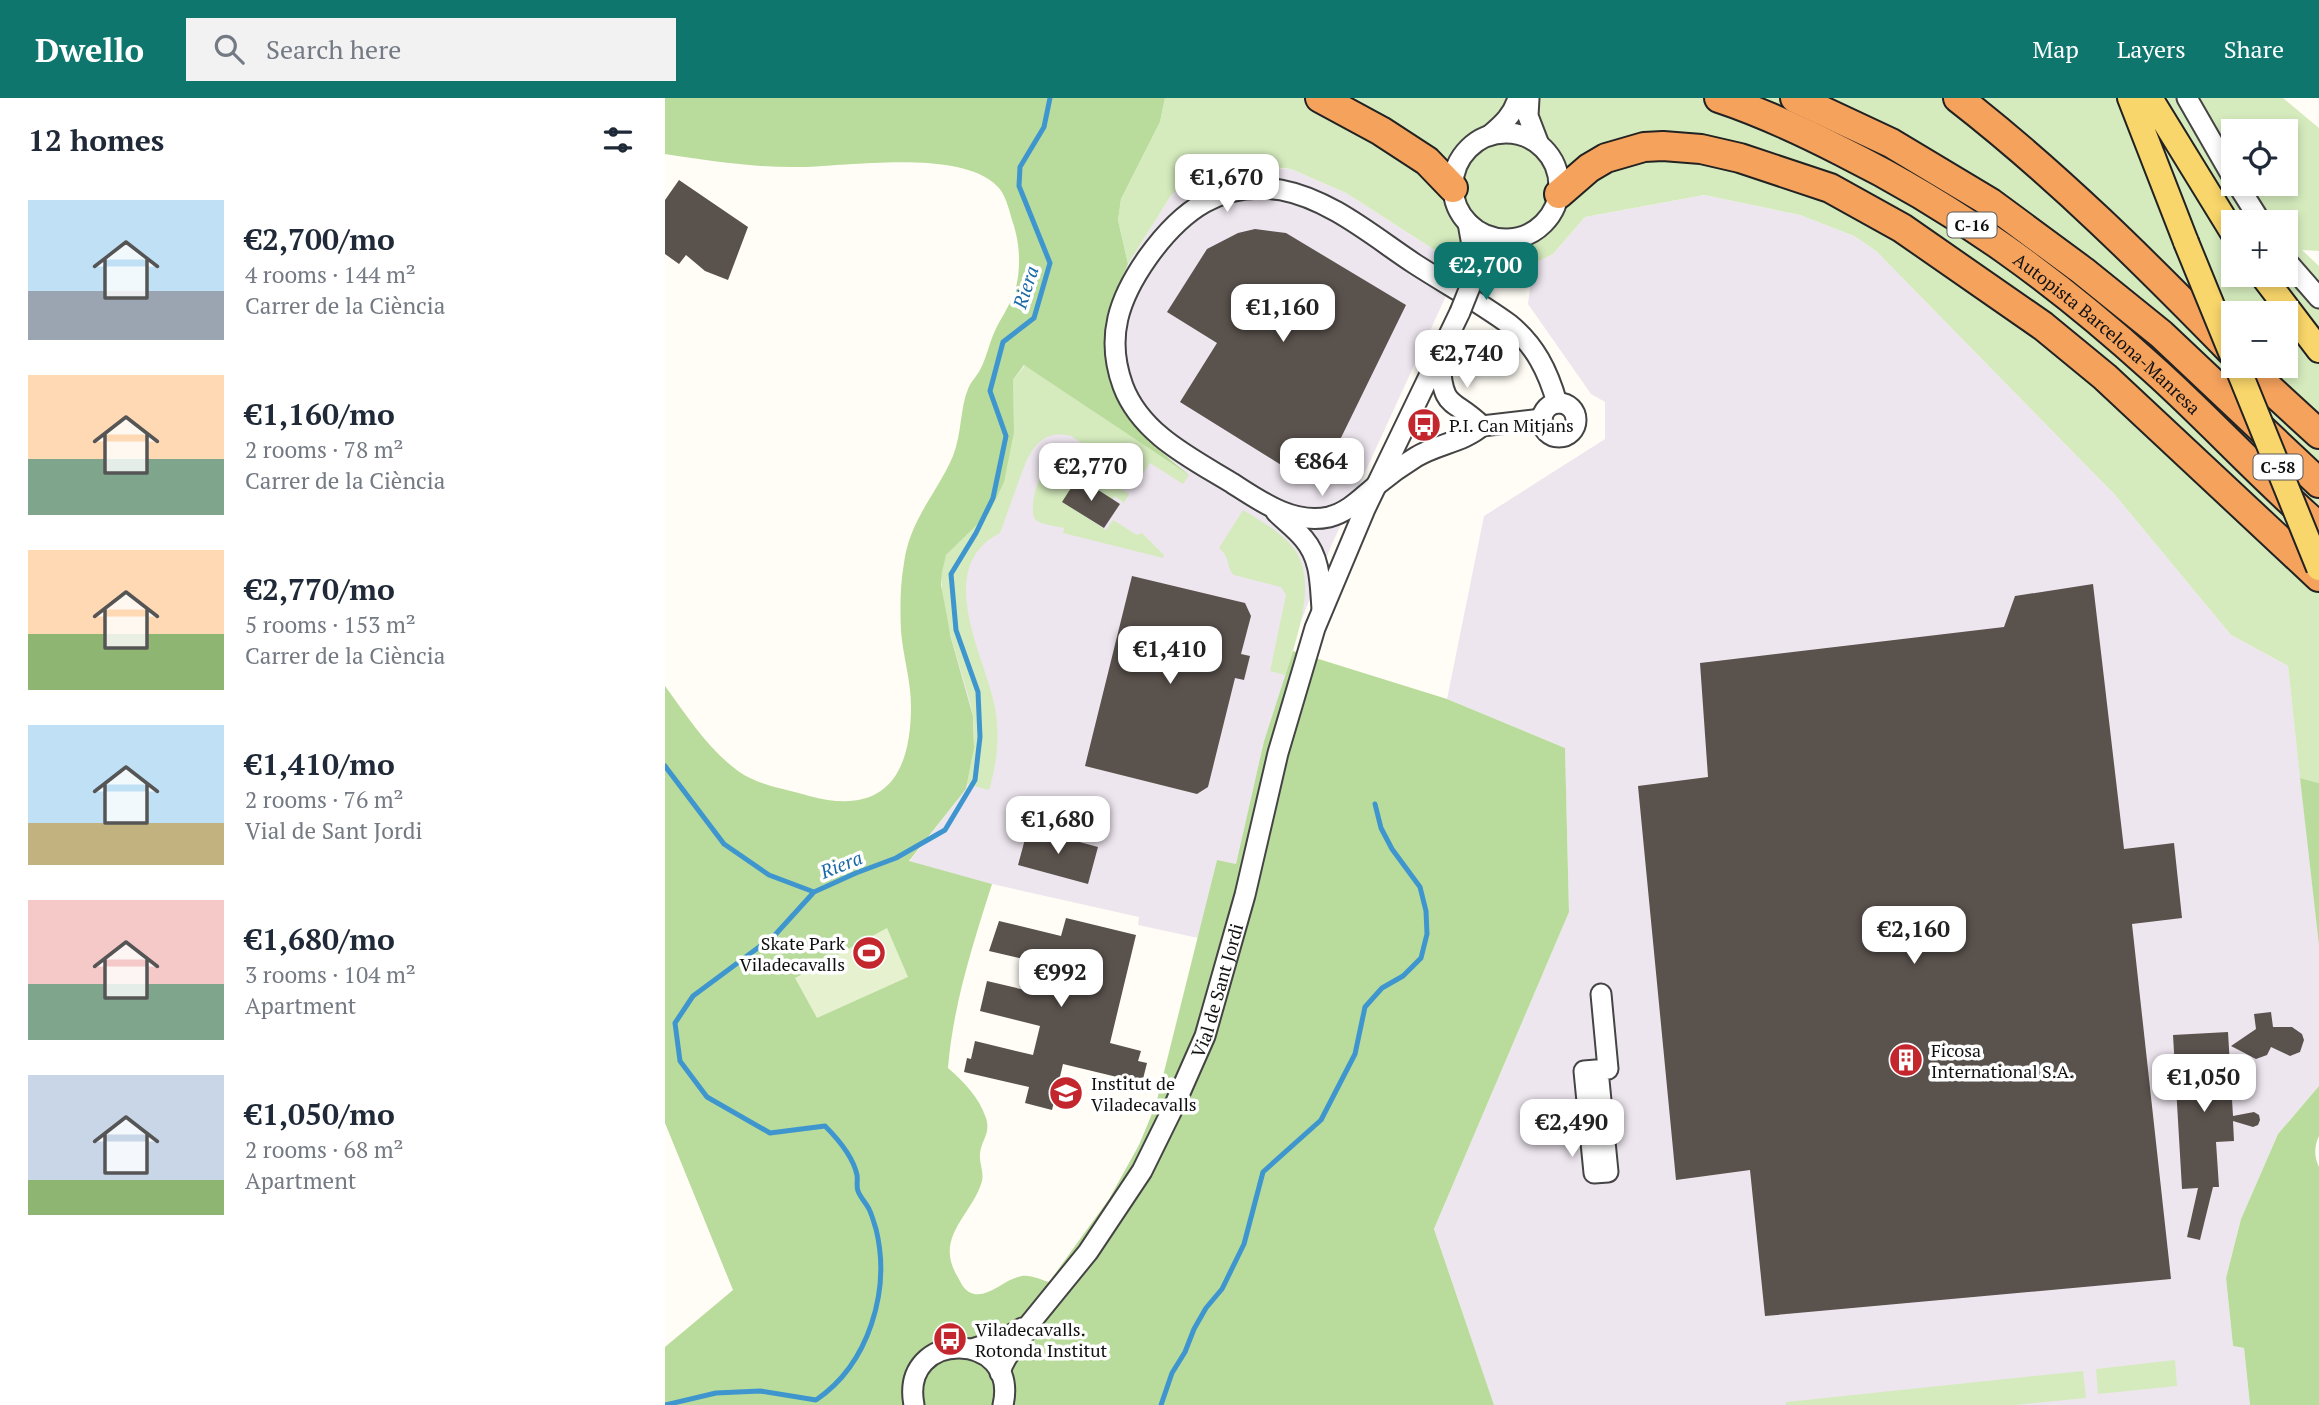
<!DOCTYPE html>
<html lang="en">
<head>
<meta charset="utf-8">
<style>
	body { margin:0; font-family:"PT Serif",serif; background:#f2f2f3; color:#1f2937; height:100vh; display:flex; flex-direction:column; font-size:26px; white-space:nowrap }
	* { box-sizing:border-box; margin:0 }
	p { font-size:23px; color:#747a83 }
	.icon { flex:none; width:38px; height:38px; fill:none; stroke:currentColor; stroke-width:2; stroke-linecap:round; stroke-linejoin:round }
	.map { position:relative; flex:1; overflow:hidden }
	.panel { display:flex; flex-direction:column; background:#fff; width:665px }
	.panel>* { flex:none }
	.fabs { position:absolute; left:1556px; top:21px; display:grid; gap:14px }
	.fabs a { display:grid; place-items:center; width:77px; height:77px; border-radius:0px; background:#fff; box-shadow:0 4px 10px #0003; font-size:35px }
	.price { position:absolute; translate:-50% -60px; padding:0 16px; border-radius:14px; background:#fff; color:#222; font-size:23px; line-height:46px; filter:drop-shadow(0 2px 4px #0008) }
	.price::after { content:''; position:absolute; left:50%; top:42px; width:21px; height:16px; margin-left:-10px; background:inherit; clip-path:polygon(0 0,100% 0,50% 100%) }
	.price.on { background:#0f766e; color:#fff }
	ul { padding:0; list-style:none }
	li { display:flex; align-items:center; gap:21px; height:175px; padding:0 28px }
	li span { display:grid; place-items:center; flex:none; width:196px; height:140px; border-radius:0px; color:#555 }
	li>.icon { margin-inline-start:auto }
	span .icon { width:84px; height:84px; fill:#fffc; stroke-width:1 }
	li b { font-size:30px }
	h2 { display:flex; justify-content:space-between; align-items:center; height:84px; padding:0 28px; font-size:30px }
	header { display:flex; align-items:center; gap:42px; box-sizing:border-box; height:98px; padding:0 35px; background:#0f766e; color:#fff }
	header strong { font-size:33px }
	nav { display:flex; gap:38px; margin-inline-start:auto; font-size:24px }
	.search { width:490px; height:63px; background:#f2f2f3; display:flex; align-items:center; gap:18px; box-sizing:border-box; padding:0 24px; border-radius:0px; color:#747a83; font-size:26px }
	main { display:flex; flex:1; min-height:0 }
	.map>svg:first-child { display:block }
	.industrial { fill:#eee6ef }
	.green { fill:#d5ebbd; fill-rule:evenodd }
	.forest { fill:#b9dc9c }
	.pitch { fill:#e6f2cf }
	.lines { fill:none; stroke-linecap:round; stroke-linejoin:round }
	.stream { stroke:#3f96cf; stroke-width:5 }
	.building { fill:#5a524d }
	.minor-casing { stroke:#444; stroke-width:23 }
	.major-casing { stroke:#222; stroke-width:28 }
	.highway-casing { stroke:#222; stroke-width:32 }
	.minor { stroke:#fff; stroke-width:19 }
	.major { stroke:#f9d66b; stroke-width:24 }
	.highway { stroke:#f5a25d; stroke-width:28 }
	.minor-bridge-casing { stroke:#444; stroke-width:23; stroke-linecap:butt }
	.major-bridge-casing { stroke:#222; stroke-width:28; stroke-linecap:butt }
	.minor-bridge { stroke:#fff; stroke-width:19 }
	.major-bridge { stroke:#f9d66b; stroke-width:24 }
	.labels { text-anchor:middle; dominant-baseline:central; stroke-width:7; stroke-linejoin:round; paint-order:stroke }
	.shield { fill:#fff; stroke:#585858; stroke-width:2 }
	.shield-label { font-size:16px; font-weight:bold; fill:#111 }
	.street-label { font-size:18px; fill:#111; stroke:#fff }
	.poi-label { font-size:18px; fill:#111; stroke:#fff; text-anchor:start }
	.water-label { font-size:19px; font-style:italic; fill:#1768a6; stroke:#fff }
</style>
</head>
<body>
<header>
<strong>Dwello</strong>
<div class="search"><svg class="icon" aria-label="search" viewBox="0 0 24 24"><circle cx="10" cy="10" r="6"/><path d="M15 15l6 6"/></svg>Search here</div>
<nav><a>Map</a><a>Layers</a><a>Share</a></nav>
</header>
<main>
<section class="panel">
<h2>12 homes<svg class="icon" aria-label="filters" viewBox="0 0 24 24"><path d="M4 7h16M4 17h16"/><circle cx="9" cy="7" r="2"/><circle cx="15" cy="17" r="2"/></svg></h2>
<ul>
<li><span style="background:linear-gradient(#bfe0f5 65%,#9aa5b1 0)"><svg class="icon" aria-label="home" viewBox="0 0 24 24"><path d="M3 11l9-7 9 7M6 9v11h12V9"/></svg></span><div><b>€2,700/mo</b><p>4 rooms · 144 m²</p><p>Carrer de la Ciència</p></div></li>
<li><span style="background:linear-gradient(#ffd9b3 60%,#7fa58c 0)"><svg class="icon" aria-label="home" viewBox="0 0 24 24"><path d="M3 11l9-7 9 7M6 9v11h12V9"/></svg></span><div><b>€1,160/mo</b><p>2 rooms · 78 m²</p><p>Carrer de la Ciència</p></div></li>
<li><span style="background:linear-gradient(#ffd9b3 60%,#8fb573 0)"><svg class="icon" aria-label="home" viewBox="0 0 24 24"><path d="M3 11l9-7 9 7M6 9v11h12V9"/></svg></span><div><b>€2,770/mo</b><p>5 rooms · 153 m²</p><p>Carrer de la Ciència</p></div></li>
<li><span style="background:linear-gradient(#bfe0f5 70%,#c2b280 0)"><svg class="icon" aria-label="home" viewBox="0 0 24 24"><path d="M3 11l9-7 9 7M6 9v11h12V9"/></svg></span><div><b>€1,410/mo</b><p>2 rooms · 76 m²</p><p>Vial de Sant Jordi</p></div></li>
<li><span style="background:linear-gradient(#f6c9c9 60%,#7fa58c 0)"><svg class="icon" aria-label="home" viewBox="0 0 24 24"><path d="M3 11l9-7 9 7M6 9v11h12V9"/></svg></span><div><b>€1,680/mo</b><p>3 rooms · 104 m²</p><p>Apartment</p></div></li>
<li><span style="background:linear-gradient(#c9d6e8 75%,#8fb573 0)"><svg class="icon" aria-label="home" viewBox="0 0 24 24"><path d="M3 11l9-7 9 7M6 9v11h12V9"/></svg></span><div><b>€1,050/mo</b><p>2 rooms · 68 m²</p><p>Apartment</p></div></li>
</ul>
</section>
<div class="map">
<svg width="1654" height="1307" viewBox="0 0 1654 1307">
	<rect width="100%" height="100%" fill="#fffdf5"/>
	<!-- industrial -->
	<path class="industrial" d="M563,68l63,3 55,24 98,63 13,16 -125,272 -35,87 -4,20 -29,90 -28,124 -19,-5 -19,78 -60,-13 1,-8 -147,-33 -83,-22 57,-73 8,-41 -1,-32 -22,-78 62,-258 168,88 -33,-27 -26,-33 -17,-48 3,-49 20,-47 44,-70 37,-24z
		M1039,97l96,20 54,21 22,15 239,244 116,140 57,31 31,280v140l-41,48 -37,85 -15,59 7,68 11,2 6,57h-756l-60,-176 135,-317 -4,-164 -118,-49 37,-183 121,-77v-37l-14,-8 -63,-90 5,-41 20,-9 32,-37z"/>
	<!-- green -->
	<path class="green" d="M500,0h1118l36,30v123l-17,-1 17,16v517l-19,-5 -12,-112 -57,-31 -116,-140 -239,-244 -22,-15 -54,-21 -96,-20 -119,22 -32,37 -59,29 -37,-11 -13,-16 -98,-63 -55,-24 -17,-2 -46,-1 -19,4 -37,24 -44,70 -10,-44 3,-21 39,-77zM1568,33h52v53h-52zM1568,124h52v53h-52zM1568,215h52v53h-52z
		M360,267l164,110 -6,9 -33,-21 -11,17 -68,-44c-36,-9 -44,23 -54,50 -6,16 -11,31 -17,47 -65,33 -19,116 -7,166 8,31 5,61 -4,91l-22,-6c4,-22 10,-46 6,-69 -7,-39 -43,-122 -28,-158 3,-6 10,-11 15,-16l54,-109 -1,-52z
		M396,360l18,3 50,33 -5,9 -9,-7 -3,4 -49,2 43,28 7,-10 24,15 5,-2 22,22 -1,3 -100,-25 1,-5c-8,-2 -20,-3 -27,-7 -11,-7 2,-48 10,-56 4,-4 9,-6 14,-7z
		M578,412c16,10 35,20 48,35 29,31 6,93 -6,130l-15,-4 16,-76 -5,-8 -47,-12c-8,-7 -3,-17 -15,-27z
		M1510,1262l2,26 -79,8 -2,-25z
		M1418,1273l3,27 -71,7h-229v-3z"/>
	<!-- forest -->
	<path class="forest" d="M0,0h500l-5,24 -39,77 -3,21 10,44 -20,47 -3,49 17,48 26,33 41,34 -165,-110 -11,15 1,52 -10,50 -15,31 -43,42 -4,17 -1,13 10,53 22,78 1,32 -8,41 -57,72 83,23c-19,60 -39,121 -44,184 16,14 31,29 38,50 5,16 -5,22 -6,36 -1,9 4,17 2,27 -9,33 -47,55 -26,93 4,6 6,14 13,18 16,9 33,-11 49,-15 10,-4 21,2 31,5l60,-83 30,-54 17,-41 61,-244 19,4 28,-123 29,-90 154,48 118,49 4,164 -135,317 60,176h-829v-58l68,-57 -68,-167v-437c22,30 43,63 73,85 21,15 48,18 71,25 74,20 102,-19 102,-90 0,-25 -8,-50 -10,-75 -1,-23 -1,-45 3,-68 6,-44 32,-68 49,-107 9,-23 7,-48 15,-67 3,-8 10,-14 13,-21 6,-12 8,-24 13,-35 6,-14 15,-26 20,-39 8,-24 6,-52 -2,-74 -3,-11 -7,-27 -15,-34 -36,-37 -147,-20 -195,-19 -46,1 -91,-6 -137,-13z
		M1635,680l19,5v163z
		M1654,988v50c-5,10 -5,21 0,31v238h-69l-6,-57 -11,-2 -7,-68 15,-59 37,-85z"/>
	<!-- pitch -->
	<path class="pitch" d="M222,830l21,49 -91,41 -22,-40z"/>
	<g class="lines">
		<!-- stream -->
		<path class="stream" d="M0,668l59,78 45,31 45,17
			M0,1307l51,-12 44,-2 56,9c53,-36 75,-110 60,-171 -2,-6 -4,-14 -7,-20 -3,-6 -9,-12 -11,-18 -2,-5 0,-11 -1,-16 -4,-19 -19,-36 -32,-49l-55,7 -63,-36 -27,-36 -5,-38 18,-27 81,-60 40,-44 42,-19 40,-15 49,-28 30,-50 5,-43 -2,-45 -22,-62 -5,-56 25,-41 17,-35 13,-62 -16,-45 13,-49 31,-24 16,-55 -31,-77 1,-19 24,-40 6,-29
			M496,1307l11,-32 13,-21 9,-23 12,-21 16,-19 22,-45 19,-72 58,-52 34,-66 10,-47 17,-19 21,-12 18,-18 6,-24 -1,-23 -6,-24 -28,-38 -11,-21 -6,-24"/>
	</g>
	<!-- building -->
	<path class="building" d="M14,82l69,47 -20,53 -23,-9 -19,-16 -7,9 -14,-10v-54z
		M590,131l31,4 120,72 -69,141 -14,17 -12,6 -25,-1 -106,-66 37,-59 -50,-31 40,-63 31,-16z
		M413,379l42,27 -16,24 -42,-26z
		M467,478l113,27 6,13 -10,38 9,2 -6,24 -9,-2 -27,109 -11,7 -112,-28z
		M1428,486l31,265 50,-6 8,75 -50,6 39,355 -406,37 -15,-146 -74,10 -38,-394 70,-9 -8,-114 304,-36 11,-31z
		M363,730l70,19 -10,37 -70,-19z
		M401,820l70,17 -26,108 31,8 -3,10 9,2 -5,20 -79,-19 -11,46 -27,-7 4,-16 -65,-15 3,-14 4,1 4,-18 58,14 7,-29 -60,-15 7,-30 59,14 7,-29 -64,-15 10,-30 62,15z
		M1606,914l2,15h19l10,7 2,6 -4,12 -10,4 -19,-9 -4,8 -11,4 -25,-13 25,-17 -2,-15z
		M1563,934l5,84 21,-4 5,3 1,5 -2,5 -5,2 -20,-6 1,20 -18,1 3,45h-6l-13,53 -13,-3 11,-49 -16,1 -9,-154z"/>
	<g class="lines">
		<!-- minor casing -->
		<g class="minor-casing">
			<g id="minor">
				<path d="M864,0l-1,18 10,26"/>
				<path d="M1522,0l46,80"/>
				<circle cx="841" cy="88" r="53"/>
				<path d="M825,37c13,-11 23,-20 28,-37"/>
				<path d="M1572,86l24,38"/>
				<path d="M803,125l5,28 -2,19 3,7c8,-3 28,-29 38,-38"/>
				<path d="M1620,161l34,39"/>
				<path d="M775,264c3,50 13,35 42,64"/>
				<circle cx="894" cy="322" r="17"/>
				<path d="M817,328c-18,16 -45,18 -66,31 -13,8 -27,18 -39,28 -15,12 -28,27 -48,32 -36,8 -69,-16 -97,-34 -41,-25 -91,-49 -109,-97 -18,-49 -4,-88 25,-129 33,-46 73,-77 133,-67 49,9 93,47 134,74 31,20 64,38 94,60 26,21 39,47 48,79"/>
				<path d="M817,328l60,-7"/>
				<path d="M611,414c9,9 20,17 28,27 17,20 16,45 18,70"/>
				<path d="M933,972l10,102 -14,1 -10,-102 24,-2 -7,-75"/>
				<path d="M307,1251l34,-11 16,-10"/>
				<path id="s1" d="M335,1275c6,-23 22,-28 27,-46l61,-75 54,-81 33,-67 30,-68 40,-141 33,-142 37,-125 50,-119 95,-197"/>
				<path d="M249,1307c-15,-77 106,-75 89,0"/>
			</g>
		</g>
		<!-- major casing -->
		<g class="major-casing">
			<path id="major" d="M1465,0l56,144
				M1485,0l83,135
				M1597,177l57,75"/>
		</g>
		<!-- highway casing -->
		<g class="highway-casing">
			<g id="highway">
				<path d="M655,0l61,33 46,30 26,27"/>
				<path id="s2" d="M1054,0c42,14 83,33 122,53 117,58 215,130 312,218 57,51 108,108 166,158"/>
				<path d="M1130,0l96,45 100,60 92,68 78,63 158,149"/>
				<path d="M1293,0c99,77 188,166 275,255"/>
				<path d="M894,96l30,-26 17,-10 38,-11 19,-1 38,3 39,9 90,30 72,40 141,98 62,51 214,200"/>
				<path d="M1580,268l74,68"/>
			</g>
		</g>
		<!-- minor -->
		<use href="#minor" class="minor"/>
		<!-- major -->
		<use href="#major" class="major"/>
		<!-- highway -->
		<use href="#highway" class="highway"/>
		<!-- minor-bridge casing -->
		<g class="minor-bridge-casing">
			<path id="minor-bridge" d="M795,214l14,-35"/>
		</g>
		<!-- major-bridge casing -->
		<g class="major-bridge-casing">
			<path id="major-bridge" d="M1521,144l47,115
				M1572,268l82,202"/>
		</g>
		<!-- minor-bridge -->
		<use href="#minor-bridge" class="minor-bridge"/>
		<!-- major-bridge -->
		<use href="#major-bridge" class="major-bridge"/>
	</g>
	<!-- icons -->
	<defs>
		<g id="bus-disc" transform="scale(1.75)"><circle r="9.5" fill="#c4262e" stroke="#fff"/><path d="M-5-6H5V4H4V6H2V4H-2V6H-4V4H-5ZM-3.5-4V0h7V-4ZM-3.5 1.2v1.5H-2V1.2ZM2 1.2v1.5H3.5V1.2Z" fill="#fff"/></g>
		<g id="stadium-disc" transform="scale(1.75)"><circle r="9.5" fill="#c4262e" stroke="#fff"/><path d="M0-5a6.5 5 0 1 0 0 10a6.5 5 0 1 0 0-10ZM-3.5-1.8h7v3.6h-7Z" fill="#fff"/></g>
		<g id="building-disc" transform="scale(1.75)"><circle r="9.5" fill="#c4262e" stroke="#fff"/><path d="M-4-6H4V6H1V3H-1V6H-4ZM-2.5-4.3h1.7v1.8h-1.7ZM.8-4.3h1.7v1.8H.8ZM-2.5-1h1.7V.8h-1.7ZM.8-1h1.7V.8H.8Z" fill="#fff"/></g>
		<g id="school-disc" transform="scale(1.75)"><circle r="9.5" fill="#c4262e" stroke="#fff"/><path d="M0-5L7-2L0 1L-7-2ZM-4 1L0 2.5L4 1V4Q0 6-4 4Z" fill="#fff"/></g>
	</defs>
	<g fill-rule="evenodd">
		<use href="#bus-disc" x="759" y="327"/>
		<use href="#stadium-disc" x="204" y="855"/>
		<use href="#building-disc" x="1241" y="962"/>
		<use href="#school-disc" x="401" y="995"/>
		<use href="#bus-disc" x="285" y="1241"/>
	</g>
	<g class="labels">
		<!-- shield labels -->
		<g class="shield">
			<rect x="1282.5" y="114.5" width="49" height="25" rx="5"/>
			<rect x="1588.5" y="356.5" width="49" height="25" rx="5"/>
		</g>
		<g class="shield-label">
			<text x="1307" y="127">C-16</text>
			<text x="1613" y="369">C-58</text>
		</g>
		<!-- street labels -->
		<g class="street-label">
			<text stroke="none"><textPath href="#s2" startOffset="457">Autopista Barcelona-Manresa</textPath></text>
			<text stroke="none"><textPath href="#s1" startOffset="444">Vial de Sant Jordi</textPath></text>
		</g>
		<!-- poi labels -->
		<g class="poi-label">
			<text x="784" y="327">P.I. Can Mitjans</text>
			<text x="180" y="845" text-anchor="end">Skate Park<tspan x="180" dy="21">Viladecavalls</tspan></text>
			<text x="1266" y="952">Ficosa<tspan x="1266" dy="21">International S.A.</tspan></text>
			<text x="426" y="985">Institut de<tspan x="426" dy="21">Viladecavalls</tspan></text>
			<text x="310" y="1231">Viladecavalls.<tspan x="310" dy="21">Rotonda Institut</tspan></text>
		</g>
		<!-- water labels -->
		<g class="water-label">
			<text transform="translate(360 189) rotate(-72)">Riera</text>
			<text transform="translate(176 766) rotate(-22)">Riera</text>
		</g>
	</g>
</svg>
<div class="fabs">
<a><svg class="icon" aria-label="locate" viewBox="0 0 24 24"><circle cx="12" cy="12" r="6"/><path d="M12 2v4M12 18v4M2 12h4M18 12h4"/></svg></a>
<a>+</a>
<a>−</a>
</div>
<b class="price" style="left:562px;top:116px">€1,670</b>
<b class="price on" style="left:821px;top:204px">€2,700</b>
<b class="price" style="left:618px;top:246px">€1,160</b>
<b class="price" style="left:802px;top:292px">€2,740</b>
<b class="price" style="left:657px;top:400px">€864</b>
<b class="price" style="left:426px;top:405px">€2,770</b>
<b class="price" style="left:505px;top:588px">€1,410</b>
<b class="price" style="left:393px;top:758px">€1,680</b>
<b class="price" style="left:1249px;top:868px">€2,160</b>
<b class="price" style="left:396px;top:911px">€992</b>
<b class="price" style="left:1539px;top:1016px">€1,050</b>
<b class="price" style="left:907px;top:1061px">€2,490</b>
</div>
</main>
</body>
</html>
